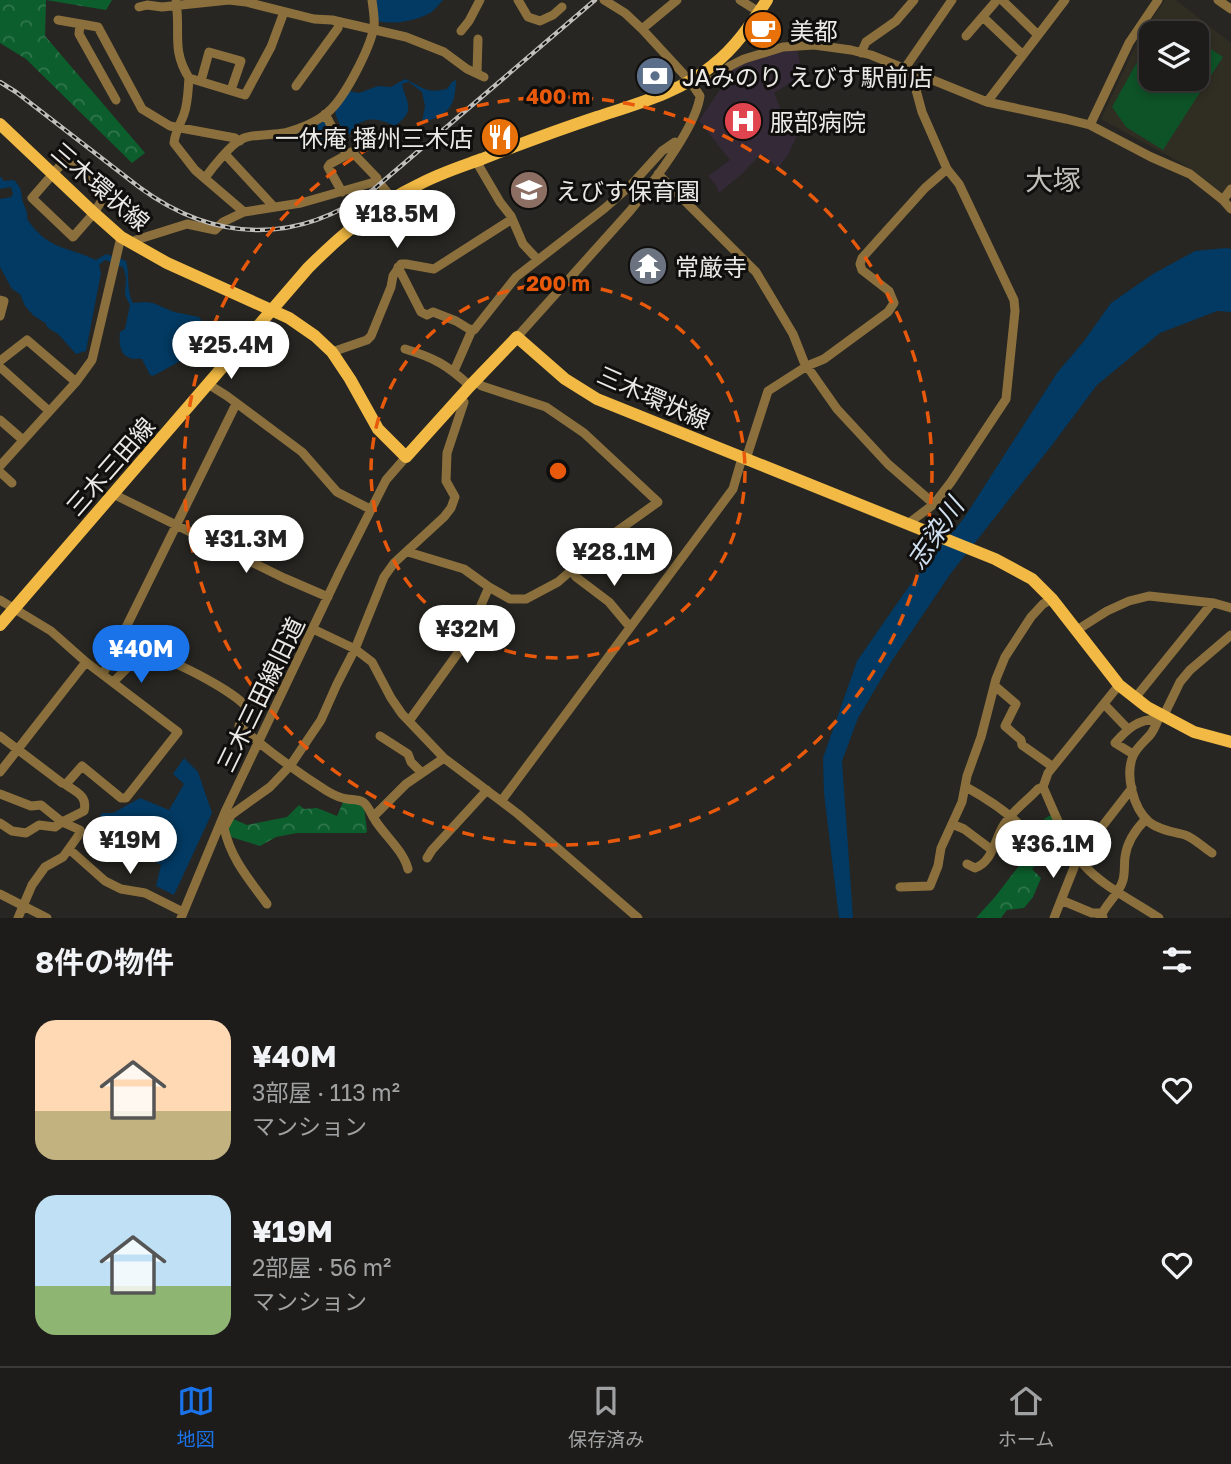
<!DOCTYPE html>
<html lang="ja">
<head>
<meta charset="utf-8">
<style>
	body { margin:0; font-family:"Golos Text","Noto Sans JP",sans-serif; background:#2a2927; color:#f1f3f6; height:100vh; display:flex; flex-direction:column; font-size:26px; white-space:nowrap }
	* { box-sizing:border-box; margin:0 }
	p { font-size:23px; color:#a0a1a2 }
	.icon { flex:none; width:38px; height:38px; fill:none; stroke:currentColor; stroke-width:2; stroke-linecap:round; stroke-linejoin:round }
	.map { position:relative; height:918px; overflow:hidden }
	.side { display:flex; flex-direction:column; background:#1d1c1a; flex:1 }
	.side>* { flex:none }
	.buttons { position:absolute; left:1139px; top:21px; display:grid; gap:14px }
	.buttons a { display:grid; place-items:center; width:70px; height:70px; border-radius:14px; background:#1d1c1a; box-shadow:0 4px 10px #0003,0 0 0 2px #3b3a39; font-size:35px }
	.price { position:absolute; translate:-50% -60px; padding:0 16px; border-radius:24px; background:#fff; color:#222; font-size:23px; line-height:46px; filter:drop-shadow(0 2px 4px #0008) }
	.price::after { content:''; position:absolute; left:50%; top:42px; width:21px; height:16px; margin-left:-10px; background:inherit; clip-path:polygon(0 0,100% 0,50% 100%) }
	.price.selected { background:#1a73e8; color:#fff }
	ul { padding:0; list-style:none }
	li { display:flex; align-items:center; gap:21px; height:175px; padding:0 35px }
	li span { display:grid; place-items:center; flex:none; width:196px; height:140px; border-radius:21px; color:#555 }
	li>.icon { margin-inline-start:auto }
	span .icon { width:84px; height:84px; fill:#fffc; stroke-width:1 }
	li b { font-size:30px }
	h2 { display:flex; justify-content:space-between; align-items:center; height:84px; padding:0 35px; font-size:30px }
	.dock { display:flex; justify-content:space-around; align-items:center; height:98px; border-top:2px solid #3b3a39; background:#1d1c1a; font-size:19px; color:#a0a1a2 }
	.dock a { display:grid; justify-items:center; gap:4px }
	.dock .selected { color:#1a73e8 }
	.map>svg:first-child { display:block }
	.built { fill:#302d23; fill-rule:evenodd }
	.medical { fill:#342937 }
	.forest { fill:url(#forest-crowns) }
	.pitch { fill:#0e5227 }
	.water { fill:#023a63 }
	.lines { fill:none; stroke-linecap:round; stroke-linejoin:round }
	.minor { stroke:#8b703d; stroke-width:9 }
	.major { stroke:#f2ba44; stroke-width:12 }
	.rail-casing { stroke:#c0bfbb; stroke-width:4.5 }
	.rail { stroke:#100f0d; stroke-width:2; stroke-dasharray:5; stroke-linecap:butt }
	.ring { fill:none; stroke:#e8590c; stroke-width:3.5; stroke-dasharray:12 9 }
	.labels { text-anchor:middle; dominant-baseline:central; stroke-width:6; stroke-linejoin:round; paint-order:stroke }
	.poi-label { font-size:24px; fill:#eae9e6; stroke:#100f0d; text-anchor:start }
	.street-label { font-size:24px; fill:#eae9e6; stroke:#100f0d }
	.water-label { font-size:26px; font-style:italic; fill:#cfdfef; stroke:#100f0d }
	.quarter-label { font-size:28px; fill:#c1bfb9; stroke:#100f0d }
	.centre { fill:#e8590c; stroke:#100f0d; stroke-width:3.5 }
	.ring-label { font-size:21px; text-anchor:middle; font-weight:bold; fill:#e8590c; stroke:#100f0d; stroke-width:6; stroke-linejoin:round; paint-order:stroke }
</style>
</head>
<body>
<div class="map">
<svg width="1231" height="918" viewBox="0 0 1231 918">
	<defs>
		<pattern id="forest-crowns" width="20" height="18" patternUnits="userSpaceOnUse" patternTransform="scale(1.75)"><rect width="20" height="18" fill="#0c5f2d"/><path d="M2 6a3 3 0 1 1 6 0M12 15a3 3 0 1 1 6 0" fill="none" stroke="#30764b"/></pattern>
	</defs>
	<rect width="100%" height="100%" fill="#272622"/>
	<!-- built -->
	<path class="built" d="M1165,0h11l55,43v142l-5,8h-6l-35,-28 -84,-46 37,-79zM1152,33h45v46h-45z"/>
	<!-- medical -->
	<path class="medical" d="M797,49l3,14 -5,17 -21,13 9,22 5,6 12,8 -12,26 -10,13 -14,-13 -5,1 -16,17 -24,20 -3,-8 -8,-9 22,-16 -31,-39 35,-53 23,-11 18,-5z"/>
	<!-- forest -->
	<path class="forest" d="M0,0h112l-6,10 -60,-10 -1,36 100,117 -13,10 -106,-104 -26,-16z
		M344,800l7,1 13,6 3,24 -1,2h-69l-21,4 -16,9 -32,-10 -1,-7 4,-11 16,7 40,-8 12,-12 5,4 13,-1 20,8z
		M1053,814l22,47 -4,7 -18,-20 -21,21 9,9 -8,19 -9,11 -17,2 -6,8h-25l19,-21 33,-43 10,-9 16,-2 4,-11 -14,-13z"/>
	<!-- pitch -->
	<path class="pitch" d="M1151,37l1,42h45v-39l26,17 -60,93 -37,-23 -14,-20z"/>
	<!-- water -->
	<path class="water" d="M376,0h67c-4,4 -8,10 -13,13 -14,8 -37,12 -52,8z
		M405,79c19,8 19,15 42,10l5,-7 4,-2c-1,29 -8,34 -34,43l3,-17 -3,-14 -13,-10 -7,2c5,21 14,26 -7,42 -19,-9 -34,-11 -46,9l-5,-1 -8,-18 -1,-6 14,-19 10,2 19,-7 13,1z
		M323,120l3,1 10,20v4l-13,3 -32,-8 -1,-5z
		M0,176l4,5 10,-1c10,12 6,10 9,22 2,7 5,9 4,17 21,31 39,27 69,41l10,-6 6,2 -1,6 -6,-2 -6,5 2,8 -15,78 -10,3 -18,-20 -10,-6 -3,-5 -12,-8 -8,-9 -5,-12 -8,-5 -12,-22v-68l11,-2 2,-3 -2,-7 -11,2z
		M1226,248l5,1v63l-14,-1 -57,22 -63,52 -45,60 -101,128 -58,86 -35,59 -16,43 11,157h-14l-15,-125 -1,-35 34,-97 55,-79 52,-64 93,-145 27,-32 27,-38 42,-29 42,-23z
		M119,258l7,3c4,14 0,29 7,42l12,-1 8,1 21,9 25,5 7,9 -5,5h-3l-14,28 -31,17 -3,-1 -8,-16c-4,-1 -8,1 -12,-1 -11,-3 -11,-17 -10,-26l5,-3 5,-24 -5,-10 1,-18 -3,-10 -5,-1z
		M184,758l14,14 14,41 -38,82 -18,-9 5,-21 -17,-10 -9,-2c-8,-15 -20,-28 -35,-37l2,-3h11l27,-15 29,12 15,-26 -11,-10z"/>
	<g class="lines">
		<!-- minor -->
		<path class="minor" d="M518,0l10,17 12,4 13,-6 9,-8
			M740,0l19,12
			M1002,0l36,35
			M1218,0l13,9
			M176,2c5,31 -5,47 13,76l56,17 26,-48 13,-35
			M139,7l8,-2 15,2 67,-7 17,2 68,17 18,1 74,17 38,15 23,17 17,8
			M983,17l40,38
			M58,20l40,7 44,82 28,17 65,12 5,3
			M80,24l-1,10 37,66
			M642,29l35,-29
			M461,31l8,-10 11,-21
			M966,36l31,-36
			M861,53l5,-11 30,-21 18,-21
			M905,68l47,-68
			M477,73l1,-34
			M189,78c-1,12 -1,25 -5,36 -4,11 -9,18 -10,29l21,27 49,42 57,-9 77,-22 14,17
			M201,81l8,-29 32,9 -10,29
			M692,81l22,-1 16,-14 14,-7 39,-12 31,-2 37,5 20,5 116,47 79,17 24,6 61,32 39,17 33,26 8,9
			M296,86l42,-58 1,-6
			M987,102l78,-102
			M325,114l22,41
			M1090,125l39,-82 29,-43
			M352,152l25,26v4
			M225,154l49,53
			M65,160l42,32 -13,21 -21,24 -41,-39z
			M476,161l24,41 11,14 12,28 15,16
			M658,174l98,98 37,62 11,28 33,47 51,55 46,40
			M205,178c7,-10 26,-34 37,-39 9,-5 31,-4 42,-6 15,-4 33,-11 44,-21 17,-14 42,-64 46,-85 1,-9 -1,-18 -2,-27
			M342,192l-14,-25 2,-3 22,-12 12,-11
			M1223,200l8,-11
			M133,244l3,-4 51,-16 28,6 8,-8 21,-10
			M398,267l23,45 6,3 6,-3 23,9 13,8 5,1 42,-53 89,-69 26,-23 31,-34 13,-9 3,2
			M0,300l4,1 -4,15
			M517,337l113,-126c21,-26 66,-83 70,-115l-10,-15 -48,-52 -17,-16 -21,-13
			M405,349c30,9 42,16 65,37
			M332,352l35,-12 4,-4 20,-49 2,-11 8,-12h5l28,5 78,-50
			M0,361l27,-21 49,42
			M0,367l49,44
			M454,371l18,-41
			M208,384l19,12 75,56 35,40 33,17
			M0,420l23,20
			M746,459l22,-68 39,-25 17,-7 64,-47 6,-9 -5,-12 -27,-21 -2,-6 2,-6 63,-70 22,-19
			M0,466l76,-84 16,-22 29,-123
			M0,472l12,11
			M113,494l171,84 44,19
			M909,523l25,-19 17,-22 55,-83 9,-88 -1,-11 -55,-116 -12,-15 -25,-57 -10,-37 1,-4
			M408,552l56,17 25,18 21,12h16l32,-17 51,-45 49,-35 -74,-69 -38,-26 -64,-21 -7,-5
			M572,571l4,6 33,25 21,25
			M0,600l51,31 35,31 92,70 -52,66h-5l-39,-32 -15,17 -2,1 -3,-1 -62,-47
			M313,629l42,20 17,13 19,36 11,16 42,44 74,56 120,104
			M1077,630l30,-19 22,-10 20,-5 65,7 17,5
			M103,674l133,-270
			M113,682c8,-7 23,-26 33,-27 17,-2 91,38 100,52l-7,19c28,24 56,45 88,65 5,3 13,7 20,8 5,1 11,0 16,3 5,3 8,12 12,18 10,16 28,30 33,49
			M1119,685l-71,88 -5,14c11,24 23,57 40,77 20,23 51,37 76,54
			M995,686l21,18 -11,22 16,14 1,5 31,22
			M1135,698l77,-95
			M1104,704l24,25
			M1160,715c-3,7 -5,14 -10,20 -6,7 -13,12 -17,21 -8,19 0,52 16,66 10,8 24,10 36,13 9,3 19,13 27,18
			M1163,717l17,-35 10,-12 41,-35
			M409,721l54,-75 26,-59
			M380,736l28,18 3,8 11,11
			M1133,754l-18,-11c12,-14 23,-24 43,-24
			M0,772l86,-110
			M966,787c20,11 39,23 56,40
			M0,794l31,12 10,-1 21,17 18,8 -2,6 -15,21 -18,10 -13,18 -14,33
			M502,800l231,-311 9,-31
			M225,812l6,3 39,-28 20,-21 31,-46 16,-36 18,-35 29,-72 10,-14 50,-46 7,-9 4,-11 -9,-16 1,-28 17,-51 -4,-4
			M231,815l-7,13c7,31 24,50 43,76
			M373,817l33,-33 38,-26
			M0,823l12,8 14,2 13,-8 16,2 7,-5 22,-11c4,-16 -9,-19 -19,-27
			M952,824l12,5 28,21
			M1065,833l23,5 6,-1 38,-49
			M69,849l36,32 16,8 24,4 38,19
			M427,858l5,-8 55,-60
			M967,864l8,4c15,-5 19,-23 25,-36 7,-17 26,-30 38,-43l5,-2
			M900,887l30,-1 8,-20 3,-18 21,-46 5,-26 14,-39 15,-58 9,-22 26,-40 12,-13 9,-5
			M0,894l47,24
			M1061,900l31,13h7l4,4
			M181,918l44,-106 115,-241 46,-91 20,-23
			M1054,918l21,-53 5,-5
			M1100,918c5,-14 19,-23 23,-38 2,-7 1,-15 2,-23 2,-15 11,-28 21,-38"/>
		<!-- major -->
		<path class="major" d="M0,124l94,89 27,24 46,26 122,55 26,18 17,16 18,27 28,50 28,28 64,-71 47,-49 48,42 32,20 398,160 37,20 20,20 67,86 28,22 47,25 37,10
			M0,625l308,-357c33,-33 68,-63 110,-83 20,-11 42,-18 64,-26 38,-15 76,-29 115,-42 39,-13 84,-25 116,-52 23,-18 38,-41 54,-65"/>
		<!-- rail casing -->
		<g class="rail-casing">
			<path id="rail" d="M0,82l16,10 123,95c76,56 158,58 235,2l221,-189"/>
		</g>
		<!-- rail -->
		<use href="#rail" class="rail"/>
	</g>
	<!-- distance rings -->
	<g class="ring">
		<circle cx="558" cy="471" r="187"/>
		<circle cx="558" cy="471" r="374"/>
	</g>
	<!-- icons -->
	<defs>
		<g id="cafe-disc" transform="scale(2.0125)"><circle r="9.5" fill="#e8710a" stroke="#100f0d"/><path d="M-5.5-4.5H6V0H3Q3 3.5 0 3.5H-2.5Q-5.5 3.5-5.5 0ZM3-3.2v2h1.7v-2ZM-6 4.5H4V6H-6Z" fill="#fff"/></g>
		<g id="bank-disc" transform="scale(2.0125)"><circle r="9.5" fill="#5c6f8a" stroke="#100f0d"/><path d="M-6-4H6V4H-6ZM0-2.3a2.3 2.3 0 1 0 0 4.6a2.3 2.3 0 1 0 0-4.6Z" fill="#fff"/></g>
		<g id="hospital-disc" transform="scale(2.0125)"><circle r="9.5" fill="#e0444e" stroke="#100f0d"/><path d="M-5-5h3v3.5h4V-5h3V5h-3V1.5h-4V5h-3Z" fill="#fff"/></g>
		<g id="restaurant-disc" transform="scale(2.0125)"><circle r="9.5" fill="#e8710a" stroke="#100f0d"/><path d="M-5-6h1v4h1v-4h1v4h1v-4h1v5L-1.5 .5V6h-2V.5L-5-1ZM5-6V6H3V1.5H1.5Q1.5-4 5-6Z" fill="#fff"/></g>
		<g id="school-disc" transform="scale(2.0125)"><circle r="9.5" fill="#8d6e63" stroke="#100f0d"/><path d="M0-5L7-2L0 1L-7-2ZM-4 1L0 2.5L4 1V4Q0 6-4 4Z" fill="#fff"/></g>
		<g id="temple-disc" transform="scale(2.0125)"><circle r="9.5" fill="#6b7280" stroke="#100f0d"/><path d="M0-6L5-2H3V0L6.5 2.5H4V6H1.5V3h-3V6H-4V2.5H-6.5L-3 0V-2H-5Z" fill="#fff"/></g>
	</defs>
	<g fill-rule="evenodd">
		<use href="#cafe-disc" x="763" y="30"/>
		<use href="#bank-disc" x="655" y="76"/>
		<use href="#hospital-disc" x="743" y="121"/>
		<use href="#restaurant-disc" x="500" y="137"/>
		<use href="#school-disc" x="529" y="190"/>
		<use href="#temple-disc" x="648" y="266"/>
	</g>
	<g class="labels">
		<!-- poi labels -->
		<g class="poi-label">
			<text x="790" y="30">美都</text>
			<text x="682" y="76">JAみのり えびす駅前店</text>
			<text x="770" y="121">服部病院</text>
			<text x="473" y="137" text-anchor="end">一休庵 播州三木店</text>
			<text x="556" y="190">えびす保育園</text>
			<text x="675" y="266">常厳寺</text>
		</g>
		<!-- street labels -->
		<g class="street-label">
			<text transform="translate(101 186) rotate(41)">三木環状線</text>
			<text transform="translate(654 397) rotate(24)">三木環状線</text>
			<text transform="translate(110 466) rotate(-49)">三木三田線</text>
			<text transform="translate(260 694) rotate(-64)">三木三田線旧道</text>
		</g>
		<!-- water labels -->
		<g class="water-label">
			<text transform="translate(935 533) rotate(-56)">志染川</text>
		</g>
		<!-- quarter labels -->
		<g class="quarter-label">
			<text x="1053" y="179">大塚</text>
		</g>
	</g>
	<circle cx="558" cy="471" r="10" class="centre"/>
	<g class="ring-label">
		<text x="558" y="104">400 m</text>
		<text x="558" y="291">200 m</text>
	</g>
</svg>
<div class="buttons">
<a><svg class="icon" aria-label="layers" viewBox="0 0 24 24"><path d="M12 4l9 5-9 5-9-5zM3 14l9 5 9-5"/></svg></a>
</div>
<b class="price" style="left:397px;top:250px">¥18.5M</b>
<b class="price" style="left:231px;top:381px">¥25.4M</b>
<b class="price" style="left:246px;top:575px">¥31.3M</b>
<b class="price" style="left:614px;top:588px">¥28.1M</b>
<b class="price" style="left:467px;top:665px">¥32M</b>
<b class="price selected" style="left:141px;top:685px">¥40M</b>
<b class="price" style="left:130px;top:876px">¥19M</b>
<b class="price" style="left:1053px;top:880px">¥36.1M</b>
</div>
<section class="side">
<h2>8件の物件<svg class="icon" aria-label="filters" viewBox="0 0 24 24"><path d="M4 7h16M4 17h16"/><circle cx="9" cy="7" r="2"/><circle cx="15" cy="17" r="2"/></svg></h2>
<ul>
<li><span style="background:linear-gradient(#ffd9b3 65%,#c2b280 0)"><svg class="icon" aria-label="home" viewBox="0 0 24 24"><path d="M3 11l9-7 9 7M6 9v11h12V9"/></svg></span><div><b>¥40M</b><p>3部屋 · 113 m²</p><p>マンション</p></div><svg class="icon" aria-label="heart" viewBox="0 0 24 24"><path d="M12 20l-8-8c-3-5 5-10 8-4 3-6 11-1 8 4z"/></svg></li>
<li><span style="background:linear-gradient(#bfe0f5 65%,#8fb573 0)"><svg class="icon" aria-label="home" viewBox="0 0 24 24"><path d="M3 11l9-7 9 7M6 9v11h12V9"/></svg></span><div><b>¥19M</b><p>2部屋 · 56 m²</p><p>マンション</p></div><svg class="icon" aria-label="heart" viewBox="0 0 24 24"><path d="M12 20l-8-8c-3-5 5-10 8-4 3-6 11-1 8 4z"/></svg></li>
</ul>
</section>
<nav class="dock">
<a class="selected"><svg class="icon" aria-label="map" viewBox="0 0 24 24"><path d="M3 6l6-2 6 2 6-2v14l-6 2-6-2-6 2zM9 4v14M15 6v14"/></svg>地図</a>
<a><svg class="icon" aria-label="saved" viewBox="0 0 24 24"><path d="M7 4h10v16l-5-4-5 4z"/></svg>保存済み</a>
<a><svg class="icon" aria-label="home" viewBox="0 0 24 24"><path d="M3 11l9-7 9 7M6 9v11h12V9"/></svg>ホーム</a>
</nav>
</body>
</html>
